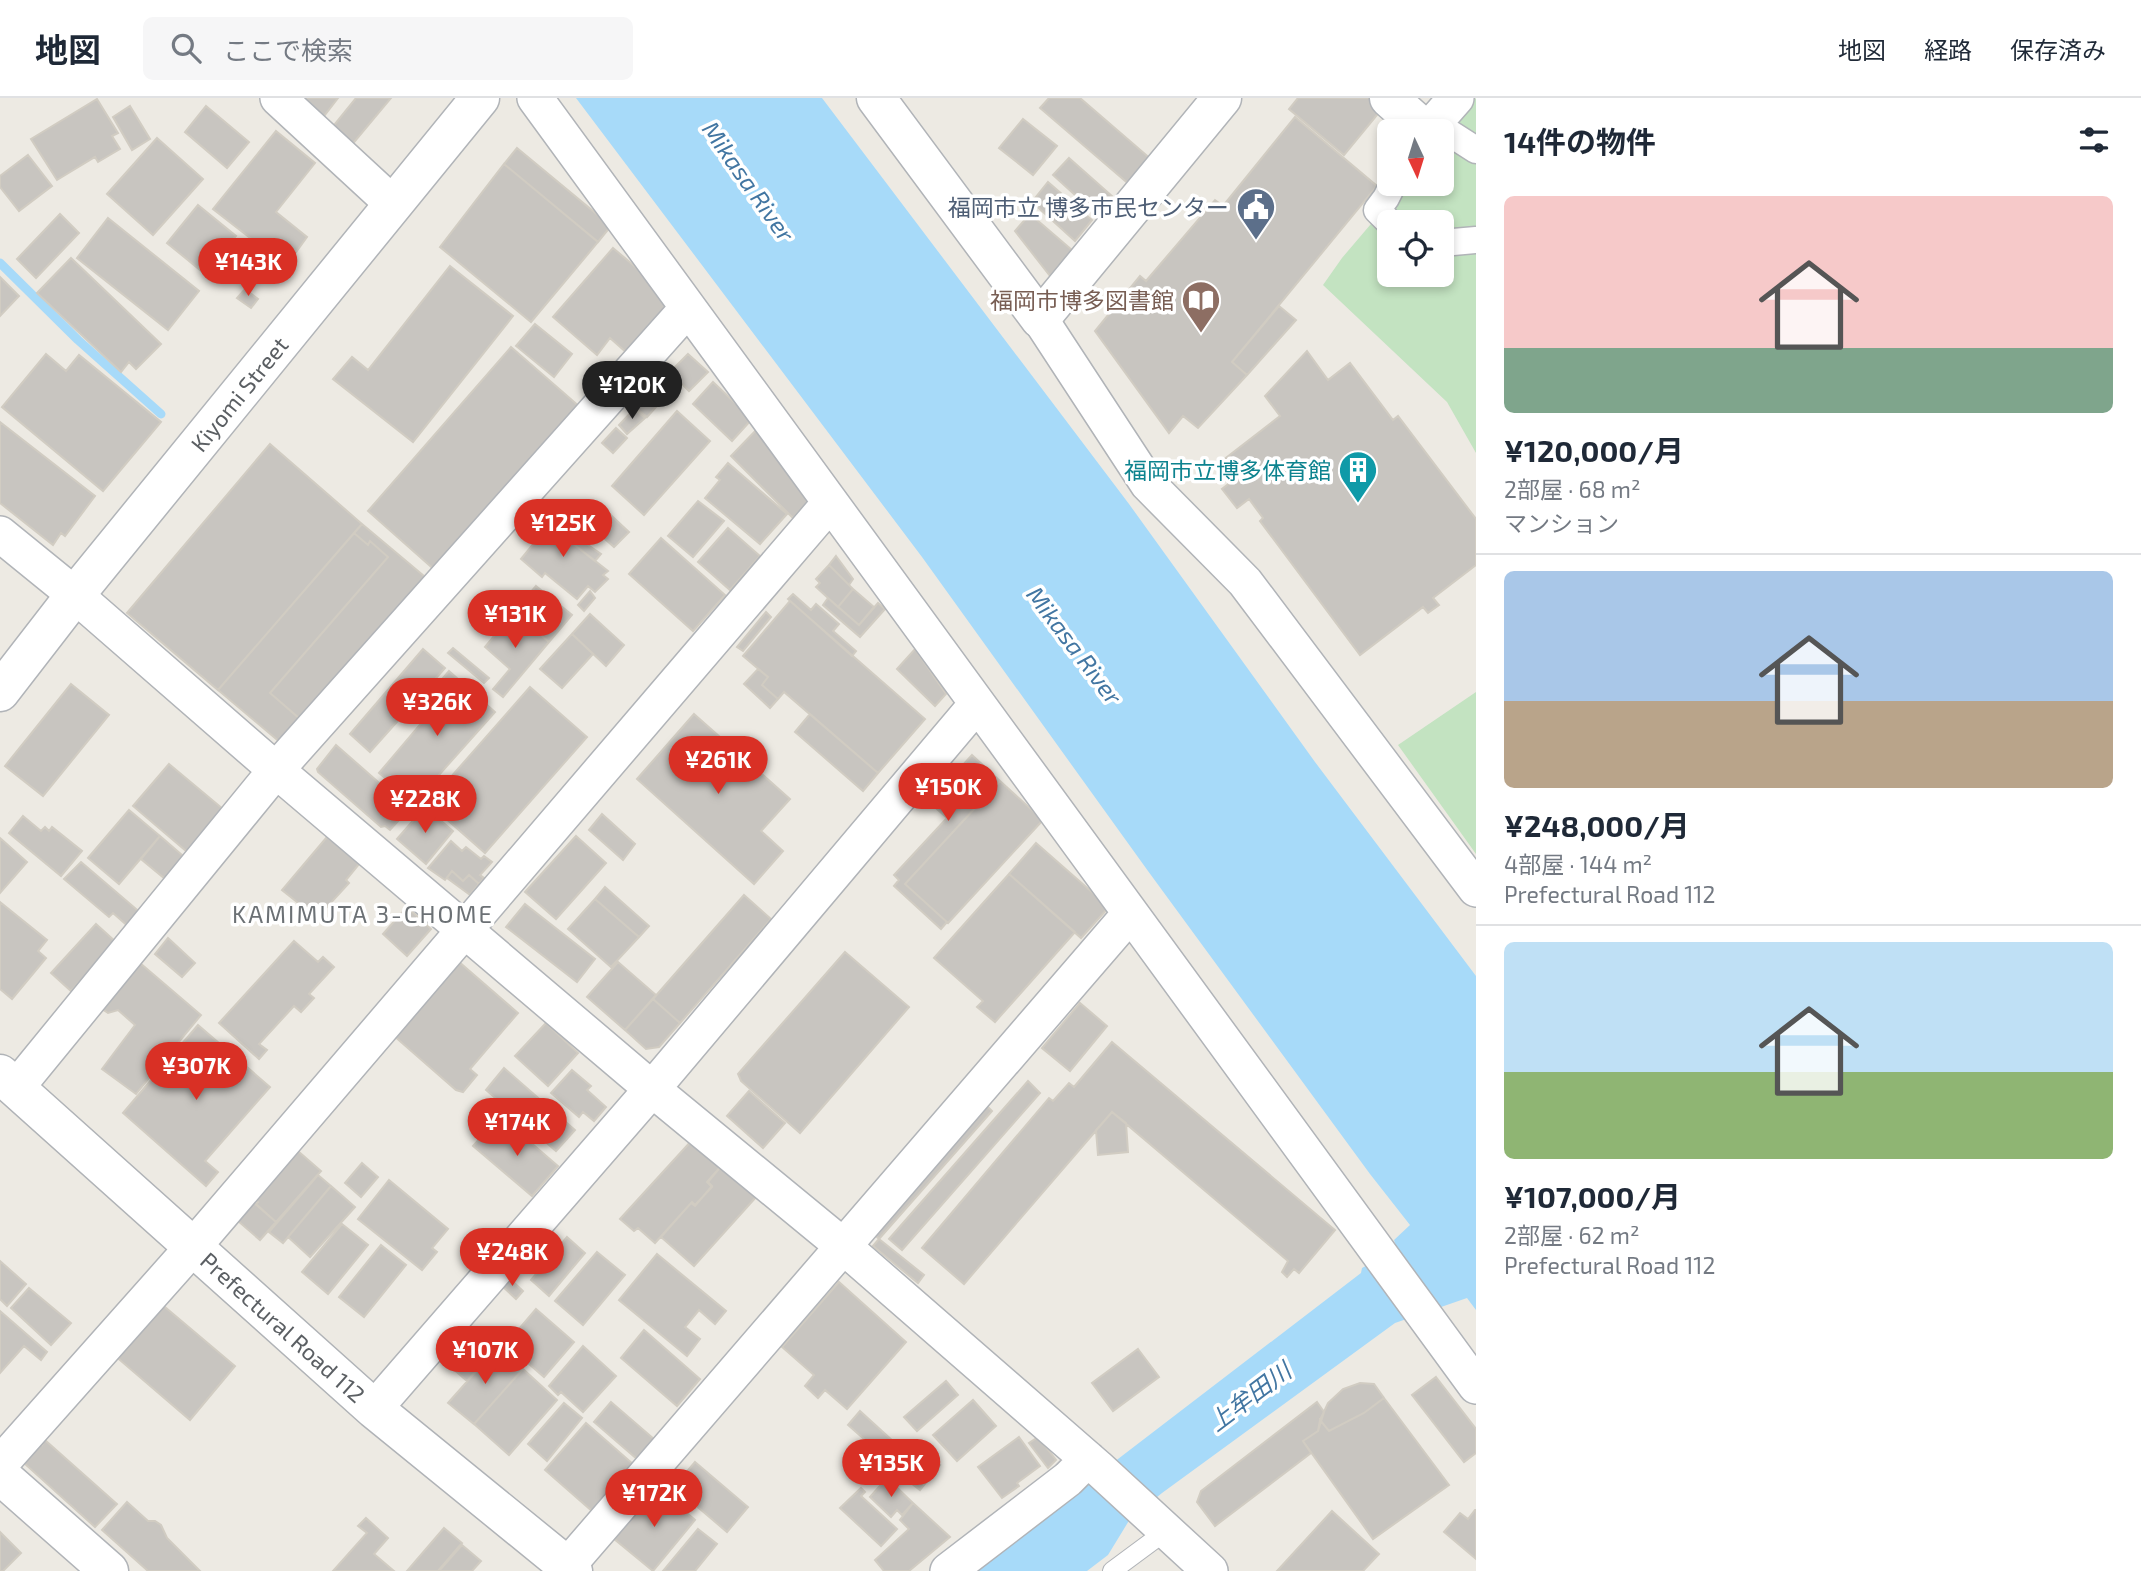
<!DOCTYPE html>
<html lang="ja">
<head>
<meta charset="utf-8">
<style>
	body { margin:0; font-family:"Exo 2","Noto Sans JP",sans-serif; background:#f6f6f7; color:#1f2937; height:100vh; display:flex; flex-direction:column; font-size:26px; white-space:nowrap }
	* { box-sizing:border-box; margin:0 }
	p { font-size:23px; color:#747a83 }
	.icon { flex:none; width:38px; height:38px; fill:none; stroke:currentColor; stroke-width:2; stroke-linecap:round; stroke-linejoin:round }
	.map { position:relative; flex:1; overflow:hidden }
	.panel { display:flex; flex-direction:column; background:#fff; width:665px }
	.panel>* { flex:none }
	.needle { width:46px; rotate:176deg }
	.controls { position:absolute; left:1377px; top:21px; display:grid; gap:14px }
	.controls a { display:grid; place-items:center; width:77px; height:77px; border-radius:10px; background:#fff; box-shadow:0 4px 10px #0003; font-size:35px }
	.price { position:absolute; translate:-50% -60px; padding:0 16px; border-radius:24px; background:#d93025; color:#fff; font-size:23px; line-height:46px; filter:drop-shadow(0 2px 4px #0008) }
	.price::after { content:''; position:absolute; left:50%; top:42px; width:21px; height:16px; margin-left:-10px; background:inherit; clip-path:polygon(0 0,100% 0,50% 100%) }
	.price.active { background:#222; color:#fff }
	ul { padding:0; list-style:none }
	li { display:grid; align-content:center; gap:14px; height:371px; padding:0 28px }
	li+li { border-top:2px solid #e0e1e3 }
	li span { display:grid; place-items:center; height:217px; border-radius:10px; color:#555 }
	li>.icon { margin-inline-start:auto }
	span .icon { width:126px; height:126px; fill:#fffc; stroke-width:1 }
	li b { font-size:30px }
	h2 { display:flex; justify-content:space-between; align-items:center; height:84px; padding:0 28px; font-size:30px }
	header { display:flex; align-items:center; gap:42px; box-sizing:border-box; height:98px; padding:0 35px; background:#fff; border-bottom:2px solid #e0e1e3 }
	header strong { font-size:33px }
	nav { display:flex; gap:38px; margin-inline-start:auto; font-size:24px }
	.search { width:490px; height:63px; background:#f6f6f7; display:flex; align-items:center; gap:18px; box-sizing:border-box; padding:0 24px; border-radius:10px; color:#747a83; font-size:26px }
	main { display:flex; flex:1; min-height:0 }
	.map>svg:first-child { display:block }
	.green { fill:#c3e3c1; fill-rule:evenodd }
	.water { fill:#a7daf9 }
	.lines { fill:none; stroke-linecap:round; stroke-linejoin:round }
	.stream { stroke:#a7daf9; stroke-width:9 }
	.building { fill:#c8c5c0; stroke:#d1ccc2; stroke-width:2 }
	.service-casing { stroke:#b1b4b8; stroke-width:20 }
	.pedestrian-casing { stroke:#b1b4b8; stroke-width:29 }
	.minor-casing { stroke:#b1b4b8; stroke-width:38 }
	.tertiary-casing { stroke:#b1b4b8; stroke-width:41 }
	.secondary-casing { stroke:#b0b3b7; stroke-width:41 }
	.service { stroke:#fff; stroke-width:18 }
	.pedestrian { stroke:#fff; stroke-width:26 }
	.minor { stroke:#fff; stroke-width:35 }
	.tertiary { stroke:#fff; stroke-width:38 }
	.secondary { stroke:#fff; stroke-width:38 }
	.labels { text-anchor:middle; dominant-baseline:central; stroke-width:7; stroke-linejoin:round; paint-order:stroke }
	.service-label { font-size:23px; fill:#4e5e75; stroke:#fff; text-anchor:end }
	.education-label { font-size:23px; fill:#785e54; stroke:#fff; text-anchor:end }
	.street-label { font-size:23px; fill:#5b5f63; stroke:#fff }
	.culture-label { font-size:23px; fill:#0d838f; stroke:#fff; text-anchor:end }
	.water-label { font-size:24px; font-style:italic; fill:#4276a2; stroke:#fff }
	.neighbourhood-label { font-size:24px; letter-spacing:2px; fill:#6c7175; stroke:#fff }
</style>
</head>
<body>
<header>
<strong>地図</strong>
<div class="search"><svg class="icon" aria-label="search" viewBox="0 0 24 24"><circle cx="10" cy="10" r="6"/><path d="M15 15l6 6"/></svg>ここで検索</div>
<nav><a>地図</a><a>経路</a><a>保存済み</a></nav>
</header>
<main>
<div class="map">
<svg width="1476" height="1473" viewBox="0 0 1476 1473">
	<rect width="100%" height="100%" fill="#edeae3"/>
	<!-- green -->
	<path class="green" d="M1476,0v355l-29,-51 -124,-117 19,-27 63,-74h37v-45zM1390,124h52v53h-52z
		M1476,594v162l-78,-109z"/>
	<!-- water -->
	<path class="water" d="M576,0h246l307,406 186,258 161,214v334l-9,-12 -72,25 -233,170 -32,26 -22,36 -21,16h-120l114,-87h10l27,-25 243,-186 1,-5 35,-19 -3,-9 16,-15 -40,-51 -222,-303 -226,-314z"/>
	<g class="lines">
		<!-- stream -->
		<path class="stream" d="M0,165l78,77 83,74"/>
	</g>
	<!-- building -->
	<path class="building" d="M296,0h42l-17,22z
		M356,0h35l-41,49 -20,-17z
		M1049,0h31l72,62 -22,25 -90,-77z
		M1298,0h71l13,11 -38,46 -55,-46z
		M97,1l21,34 -6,3 8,13 -22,13 -3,-5 -38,23 -26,-41z
		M130,8l20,33 -18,11 -19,-33z
		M206,8l43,36 -22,26 -42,-36z
		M1295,19l82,69 -145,176 15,13 -49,53 -15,-12 -14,17 -74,-102 45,-55 6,5 69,-81 8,6z
		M1023,21l34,27 -24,29 -34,-27z
		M276,33l39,32 -39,49 31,25 -21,29 -73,-57z
		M157,40l46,41 -50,56 -46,-41z
		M517,50l94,78 -13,16 -94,-78z
		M28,57l24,31 -33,25 -19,-24v-11z
		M1069,60l43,38 -16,18 -43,-39z
		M504,66l94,78 -67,80 -91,-75z
		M1048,84l44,38 -17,21 -43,-39z
		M198,107l38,31 -31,38 -38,-31z
		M60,116l19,19 -43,45 -19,-19z
		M1030,116l42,36 -22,26 -35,-45z
		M108,120l91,73 -31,39 -91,-72z
		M613,150l32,27 22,30 -40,48 -17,-15 -13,17 -44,-38z
		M71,160l90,86 -25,25 -7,-7 -8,10 -84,-79z
		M450,168l63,50 -100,126 -80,-63 19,-22 16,13z
		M0,179l19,19 -19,20z
		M245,191l13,10 -7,9 -14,-10z
		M1279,208l17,14 -49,55 -15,-13z
		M535,226l37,30 -18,23 -38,-31z
		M511,249l69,60 -143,165 -69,-61z
		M1307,253l21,29 22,-17 43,57 5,-4 78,103v46l-43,33 6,7 -11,8 -5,-6 -63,48 -100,-134 3,-3 -14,-19 -12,9 -15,-19 14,-11 -14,-17 58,-45 -15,-20z
		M46,256l20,17 13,-16 82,67 -58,69 -101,-84z
		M688,256l20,18 -19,19 -19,-19z
		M660,280l12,11 -25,28 -12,-10z
		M713,284l39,37 -20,22 -39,-37z
		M634,311l11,9 -18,16 -8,-9z
		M677,313l33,30 -66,74 -32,-29z
		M0,324l95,74 -30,40 -4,-3 -8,12 -53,-42z
		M616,330l11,10 -14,15 -11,-10z
		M758,330l50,74 -15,16 -62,-62z
		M270,346l92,80 -144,166 -91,-77z
		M728,365l59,51 -27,30 -55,-46 15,-18 -4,-3z
		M698,403l26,20 -31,36 -25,-21z
		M600,407l29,27 -15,15 -28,-25z
		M548,417l28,21 -5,6 37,29 -5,4 5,4 -13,13 -7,-6 -11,13 -32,-26 -3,4 -21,-18 14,-17 -4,-5z
		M362,426l68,57 -130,138 -30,-26 118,-136 -18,-16 -2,4 -14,-12z
		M728,430l32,28 -30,34 -32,-28z
		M580,433l11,9 -3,5 13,9 -6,7 -24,-19z
		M354,435l14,12 2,-4 18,16 -118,136 30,26 -19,24 -63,-53z
		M661,440l64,57 -32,36 -64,-57z
		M836,458l17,23 -4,6 -20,-20z
		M829,467l24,24 -15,18 -22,-20 4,-4 -4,-4z
		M536,488l36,29 -23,27 -35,-30z
		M853,491l21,18 -15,18 -21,-18z
		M590,493l5,7 -11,13 -6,-6z
		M793,496l18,16 5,-6 23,20 -6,7 23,20 -4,5 -64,-57z
		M828,500l31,27 19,-22 7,6 -25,28 -37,-32z
		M790,503l135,118 -47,54 -94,-81 -6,7 -16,-14 6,-8 -25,-21z
		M514,514l35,30 -46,55 -10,-8 17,-20 -25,-22z
		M766,514l5,5 -28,34 -6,-4z
		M590,516l34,31 -18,21 -34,-32z
		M572,536l21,20 -31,34 -22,-19z
		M453,550l36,30 -5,5 -36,-30z
		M423,551l22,19 -75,84 -20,-18z
		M915,551l31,45 -11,12 -38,-37z
		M758,571l10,8 -6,8 16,14 -8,9 -26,-24z
		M449,573l46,41 -81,91 -35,-30 62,-73 -10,-8z
		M71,586l38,31 -66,81 -38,-30z
		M530,589l57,50 -102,116 -57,-50z
		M694,616l96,85 -29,32 22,20 -29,33 -117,-105z
		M810,616l68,59 -15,18 -68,-59z
		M336,647l73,64 -19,21 -5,-4 -4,1 -63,-55 -1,-3z
		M972,657l28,26 -95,103 42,38 -6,7 -47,-43 5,-6 -5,-5 53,-57 -18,-16z
		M169,666l60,50 -37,42 -59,-50z
		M1000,683l43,39 -95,103 -43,-39z
		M425,709l28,24 -27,33 -29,-25z
		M129,712l31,26 -41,48 -31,-26z
		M602,716l33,30 -12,16 -34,-30z
		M23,718l18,15 4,-4 4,4 3,-4 30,24 -21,25 -52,-43z
		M160,738l29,25 -19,22 -29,-24z
		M576,738l30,27 -50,56 -31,-27z
		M327,739l33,26 -14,17 3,3 -32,35 -35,-28z
		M0,740l27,24 -27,31z
		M451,743l11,10 4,-4 15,12 3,-3 8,6 -12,13 4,3 -5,6 -10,-9 -6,6 -11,-10 -7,9 -17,-12z
		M1036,745l73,64 -28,31 -72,-64z
		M81,764l61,52 -12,14 -17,-15 -4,4 -45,-38z
		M452,773l11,10 6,-6 10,9 -9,11 -23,-17z
		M1009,776l66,58 -80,90 -18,-15 6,-6 -49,-43z
		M605,789l44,39 -10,11 -44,-38z
		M744,797l27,24 -91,104 -27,-24z
		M595,801l44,38 -28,30 -43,-38z
		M0,804l47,38 -9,11 8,7 -34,41 -12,-10z
		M525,806l70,55 -18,23 -71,-55z
		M407,809l24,22 -24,27 -24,-22z
		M96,826l20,18 -45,49 -20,-18z
		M168,840l27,25 -13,14 -27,-23z
		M294,843l24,21 5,-5 11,10 -25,27 5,4 -13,14 -7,-6 -35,38 8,6 -8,9 -40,-36z
		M845,854l64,55 -109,126 -59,-52 -3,-7z
		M458,863l60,52 -48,56 7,6 -14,17 -7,-2 -62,-54z
		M618,864l38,33 -31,35 -38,-33z
		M140,865l61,52 -65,79 -34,-25 33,-44 -17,-15 -10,3 -9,-6z
		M653,901l27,24 -21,24 -13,2 -21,-19z
		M1080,905l27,23 -37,45 -28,-23z
		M546,925l32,30 -30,33 -33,-30z
		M198,927l72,62 -65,74 13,11 -12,14 -83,-73z
		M1112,944l223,188 -36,43 -5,-4 -7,8 -5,-5 6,-11 -176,-149 -148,172 -42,-36 127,-150 4,3 16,-18 5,4z
		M504,970l71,62 -19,21 -70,-61z
		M572,972l19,16 -4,4 19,17 -12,14 -11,-9 -4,5 -28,-24z
		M1028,983l12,12 -138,157 -13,-11z
		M749,993l36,32 -22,25 -36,-32z
		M986,1007l6,6 -113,128 -6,-6z
		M1112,1014l14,11 2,29 -30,3 -2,-25z
		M508,1025l50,43 -26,30 -59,-50 13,-14 8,7z
		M694,1040l29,26 -16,18 5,5 -17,18 -3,-3 -37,41 -17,-15 -4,3 -14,-12z
		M291,1047l30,26 -45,51 -20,-18 2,-2 -7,-6 18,-11 13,-15 -7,-6z
		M362,1065l16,14 -17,20 -16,-14z
		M722,1067l35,31 -63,70 -33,-29 30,-34 4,3 17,-20 -4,-4z
		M318,1077l13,11 -48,57 -14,-11z
		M389,1082l59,49 -16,19 5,4 -15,18 -64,-51z
		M331,1088l24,21 -45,50 -22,-20z
		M247,1099l29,25 -16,18 -29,-25z
		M342,1126l26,21 -40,49 -26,-22z
		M567,1139l18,16 -36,43 -18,-16z
		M879,1141l45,36 -6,8 -45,-37z
		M381,1147l25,20 -42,52 -25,-20z
		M597,1154l28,23 -42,50 -28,-24z
		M657,1156l69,57 -11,13 -16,-14 -14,17 15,12 -13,17 -68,-56z
		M0,1163l26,23 -19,22 -7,-7z
		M508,1179l15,14 -7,8 -15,-14z
		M839,1184l67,60 -59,67 -22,-19 -7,8 -13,-12 9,-11 -32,-28z
		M29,1190l42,35 -20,22 -40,-37z
		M159,1204l76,64 -45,54 -76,-65z
		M536,1211l38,33 -30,35 -38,-33z
		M0,1213l47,41 -6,8 -17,-14 -24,27z
		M469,1232l11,9 3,-3 14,12 -30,33 -24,-21z
		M644,1232l56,49 -23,27 -56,-48z
		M583,1248l33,30 -33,36 -22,-20 -3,3 -9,-9z
		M497,1250l25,22 -48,54 -26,-21z
		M1138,1251l21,28 -46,34 -21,-28z
		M523,1271l34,31 -48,55 -35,-31z
		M1436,1279l40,52v24l-12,9 -52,-67z
		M946,1283l12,14 -41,36 -13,-14z
		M1360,1285l14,1 10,14 -20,15 -35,18 -9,-11 8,-17 15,-14z
		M1384,1300l65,87 -76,54 -70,-98 15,-10 2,-11 9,11 35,-18z
		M973,1302l23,26 -39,35 -24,-26z
		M611,1304l43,37 -17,20 -43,-37z
		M1317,1304l7,10 -6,19 -15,10 8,12 -96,73 -18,-24 4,-11z
		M564,1305l18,15 -35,43 -19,-17z
		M860,1313l33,30 -12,13 -33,-29z
		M586,1325l47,41 -41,47 -47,-41z
		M1019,1339l21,29 -23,17 2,3 -17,12 -24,-31z
		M1038,1339l18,23 -8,8 -19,-25z
		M35,1341l7,6 3,-5 72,64 -22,23 -70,-63 -4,-8z
		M911,1346l29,21 -20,25 -28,-22z
		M695,1364l53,45 -21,25 -53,-45z
		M887,1380l26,25 -11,12 -5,-5 -6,7 -21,-20z
		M656,1389l39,33 -42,51 -40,-33z
		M861,1390l4,4 -4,4 36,33 -16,17 -41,-38z
		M127,1404l21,19h7l6,4 6,13 33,33h-52l-46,-41z
		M913,1405l37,34 -41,34h-25l-9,-11 34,-31 -9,-9z
		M1475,1412h1v49l-32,-27 16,-19 8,6z
		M1332,1413l47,43 -16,17h-86z
		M366,1420l22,20 -14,16 20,17h-61l34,-38 -9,-7z
		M444,1430l18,15 -24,28h-31z
		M698,1431l19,15 -22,27h-32z
		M0,1434l21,21 -18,18h-3z
		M462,1447l19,16 -9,10h-33z"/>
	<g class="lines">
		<!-- service casing -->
		<g class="service-casing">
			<path id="service" d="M1112,1473l54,-40"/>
		</g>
		<!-- pedestrian casing -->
		<g class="pedestrian-casing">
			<path id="pedestrian" d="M1451,36l25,16
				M1390,125l-13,-13 9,-12 7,-14
				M1442,145l34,-3"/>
		</g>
		<!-- minor casing -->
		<g class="minor-casing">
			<path id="minor" d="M278,0l116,107
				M535,0l941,1288
				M1427,33l29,-33
				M1040,221l108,165 97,98 231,307
				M0,436l75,61 201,175 376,319 191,157 254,221 113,104
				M16,990l260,-318 412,-462
				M374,1311l278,-320 325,-385
				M0,1366l193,-217 637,-744
				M563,1473l567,-657
				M948,1473l120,-92 20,-20"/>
		</g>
		<!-- tertiary casing -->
		<g class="tertiary-casing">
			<path id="tertiary" d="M876,0l164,221 182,-221
				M1389,0l37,33
				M0,594l75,-97 405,-497
				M0,1377l109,96"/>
		</g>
		<!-- secondary casing -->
		<g class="secondary-casing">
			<path id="secondary" d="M0,976l374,335 199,162"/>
		</g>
		<!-- service -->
		<use href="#service" class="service"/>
		<!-- pedestrian -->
		<use href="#pedestrian" class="pedestrian"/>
		<!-- minor -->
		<use href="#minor" class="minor"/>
		<!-- tertiary -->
		<use href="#tertiary" class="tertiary"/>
		<!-- secondary -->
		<use href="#secondary" class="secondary"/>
	</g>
	<!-- icons -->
	<defs>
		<g id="civic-pin" transform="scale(2.0125)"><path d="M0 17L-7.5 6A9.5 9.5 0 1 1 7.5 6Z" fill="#5c6f8a" stroke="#fff"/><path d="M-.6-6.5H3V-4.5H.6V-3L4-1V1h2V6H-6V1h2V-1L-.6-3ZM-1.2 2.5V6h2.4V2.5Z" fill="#fff"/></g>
		<g id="library-pin" transform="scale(2.0125)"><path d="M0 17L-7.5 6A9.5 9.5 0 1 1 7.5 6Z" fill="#8d6e63" stroke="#fff"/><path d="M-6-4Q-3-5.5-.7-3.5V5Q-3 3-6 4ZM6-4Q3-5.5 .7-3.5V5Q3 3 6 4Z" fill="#fff"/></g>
		<g id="building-pin" transform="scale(2.0125)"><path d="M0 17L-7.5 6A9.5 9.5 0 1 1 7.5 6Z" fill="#0f9aa8" stroke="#fff"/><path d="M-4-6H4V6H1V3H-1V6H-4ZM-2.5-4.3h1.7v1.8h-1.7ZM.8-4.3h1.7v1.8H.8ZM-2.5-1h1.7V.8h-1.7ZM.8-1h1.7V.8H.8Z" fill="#fff"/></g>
	</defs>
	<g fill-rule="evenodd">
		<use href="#civic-pin" x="1256" y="109"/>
		<use href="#library-pin" x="1201" y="202"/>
		<use href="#building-pin" x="1358" y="372"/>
	</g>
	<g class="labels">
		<!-- service labels -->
		<g class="service-label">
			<text x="1229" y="109">福岡市立 博多市民センター</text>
		</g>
		<!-- education labels -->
		<g class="education-label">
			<text x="1174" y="202">福岡市博多図書館</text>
		</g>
		<!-- street labels -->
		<g class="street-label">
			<text transform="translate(239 296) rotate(-51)">Kiyomi Street</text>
			<text transform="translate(283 1229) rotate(42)">Prefectural Road 112</text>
		</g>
		<!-- culture labels -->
		<g class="culture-label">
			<text x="1331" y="372">福岡市立博多体育館</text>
		</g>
		<!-- water labels -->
		<g class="water-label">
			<text transform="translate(749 83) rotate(55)">Mikasa River</text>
			<text transform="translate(1075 547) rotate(53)">Mikasa River</text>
			<text transform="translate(1249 1298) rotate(-37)">上牟田川</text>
		</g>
		<!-- neighbourhood labels -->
		<g class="neighbourhood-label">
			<text x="363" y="815">KAMIMUTA 3-CHOME</text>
		</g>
	</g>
</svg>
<div class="controls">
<a><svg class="needle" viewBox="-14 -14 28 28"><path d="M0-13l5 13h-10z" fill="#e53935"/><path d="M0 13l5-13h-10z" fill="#747a83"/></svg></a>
<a><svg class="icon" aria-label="locate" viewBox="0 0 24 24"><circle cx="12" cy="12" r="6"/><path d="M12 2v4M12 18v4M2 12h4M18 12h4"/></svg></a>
</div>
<b class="price" style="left:248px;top:200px">¥143K</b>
<b class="price active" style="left:632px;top:323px">¥120K</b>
<b class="price" style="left:563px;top:461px">¥125K</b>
<b class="price" style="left:515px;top:552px">¥131K</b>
<b class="price" style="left:437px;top:640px">¥326K</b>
<b class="price" style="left:718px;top:698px">¥261K</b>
<b class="price" style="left:948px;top:725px">¥150K</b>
<b class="price" style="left:425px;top:737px">¥228K</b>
<b class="price" style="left:196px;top:1004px">¥307K</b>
<b class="price" style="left:517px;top:1060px">¥174K</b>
<b class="price" style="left:512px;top:1190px">¥248K</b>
<b class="price" style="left:485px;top:1288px">¥107K</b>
<b class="price" style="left:891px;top:1401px">¥135K</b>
<b class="price" style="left:654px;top:1431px">¥172K</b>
</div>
<section class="panel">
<h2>14件の物件<svg class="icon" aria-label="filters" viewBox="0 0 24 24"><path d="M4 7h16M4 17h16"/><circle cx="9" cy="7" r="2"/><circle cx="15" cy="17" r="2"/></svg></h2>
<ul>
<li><span style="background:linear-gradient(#f6c9c9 70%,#7fa58c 0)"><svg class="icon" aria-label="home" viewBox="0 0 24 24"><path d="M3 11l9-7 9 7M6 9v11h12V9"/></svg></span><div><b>¥120,000/月</b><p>2部屋 · 68 m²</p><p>マンション</p></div></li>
<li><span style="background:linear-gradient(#a9c7e8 60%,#b9a48a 0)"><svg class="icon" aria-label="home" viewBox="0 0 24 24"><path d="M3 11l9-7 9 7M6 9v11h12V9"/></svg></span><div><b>¥248,000/月</b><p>4部屋 · 144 m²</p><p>Prefectural Road 112</p></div></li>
<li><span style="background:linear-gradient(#bfe0f5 60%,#8fb573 0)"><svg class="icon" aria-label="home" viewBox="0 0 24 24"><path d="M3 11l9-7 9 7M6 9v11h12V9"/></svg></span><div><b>¥107,000/月</b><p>2部屋 · 62 m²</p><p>Prefectural Road 112</p></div></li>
</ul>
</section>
</main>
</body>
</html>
